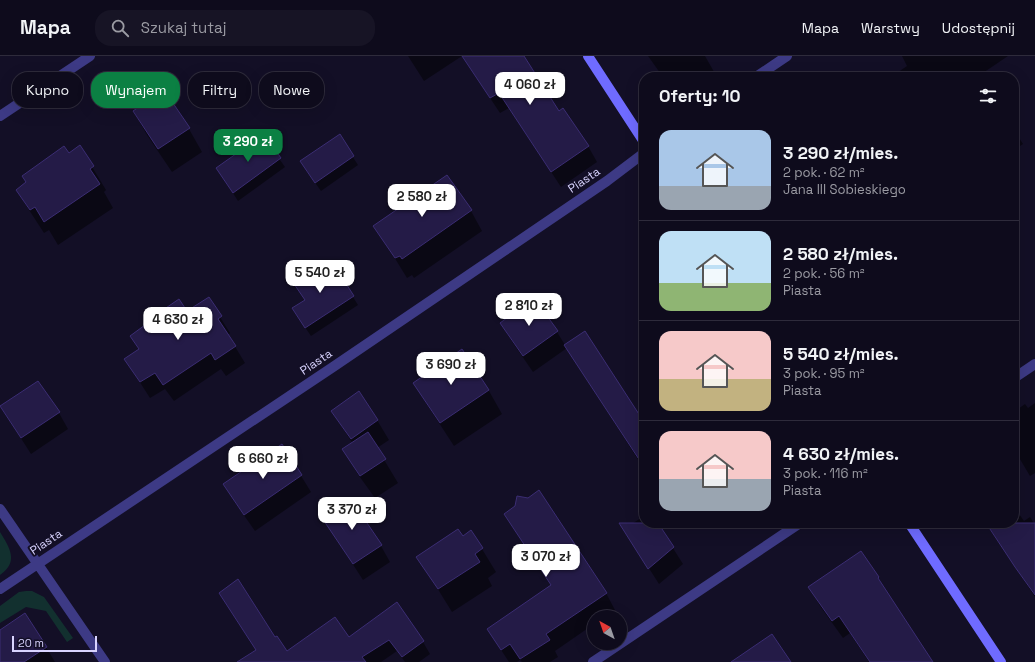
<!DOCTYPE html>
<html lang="pl">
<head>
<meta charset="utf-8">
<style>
	body { margin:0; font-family:"Space Grotesk",sans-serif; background:#171425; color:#f1f3f6; height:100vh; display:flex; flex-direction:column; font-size:15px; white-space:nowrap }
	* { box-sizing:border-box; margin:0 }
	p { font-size:13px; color:#9b9ba3 }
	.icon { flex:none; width:22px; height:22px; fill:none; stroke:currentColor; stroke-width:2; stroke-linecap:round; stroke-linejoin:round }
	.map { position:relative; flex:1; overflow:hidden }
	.details { position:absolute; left:639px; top:16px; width:380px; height:456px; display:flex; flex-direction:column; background:#0e0b1c; border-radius:16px; box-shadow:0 4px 16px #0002,0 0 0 1px #2e2b3b }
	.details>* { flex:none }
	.banner { position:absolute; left:12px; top:16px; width:380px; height:36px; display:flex; gap:8px }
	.needle { width:26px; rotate:320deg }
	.buttons { position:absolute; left:587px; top:554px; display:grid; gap:8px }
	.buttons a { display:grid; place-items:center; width:40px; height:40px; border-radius:50%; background:#0e0b1c; box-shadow:0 4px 16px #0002,0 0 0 1px #2e2b3b; font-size:20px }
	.scale { position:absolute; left:12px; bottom:10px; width:85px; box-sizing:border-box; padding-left:4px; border:2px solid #d9d4ff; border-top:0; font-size:11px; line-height:14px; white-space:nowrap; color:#d9d4ff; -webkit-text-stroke:3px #130f26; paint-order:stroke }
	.price { position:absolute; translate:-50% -34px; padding:0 9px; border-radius:8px; background:#fff; color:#222; font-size:13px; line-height:26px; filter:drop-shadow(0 1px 2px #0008) }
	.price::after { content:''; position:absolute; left:50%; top:24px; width:12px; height:9px; margin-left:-6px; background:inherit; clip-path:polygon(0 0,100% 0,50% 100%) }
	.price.active { background:#0b8043; color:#fff }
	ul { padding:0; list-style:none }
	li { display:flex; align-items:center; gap:12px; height:100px; padding:0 20px }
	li+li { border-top:1px solid #2e2b3b }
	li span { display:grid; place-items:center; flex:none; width:112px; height:80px; border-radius:12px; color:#555 }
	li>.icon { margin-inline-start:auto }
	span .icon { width:48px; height:48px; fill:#fffc; stroke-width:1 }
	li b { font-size:17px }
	h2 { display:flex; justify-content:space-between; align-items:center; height:48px; padding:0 20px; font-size:17px }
	.chip { padding:0 14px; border-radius:16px; background:#0e0b1c; box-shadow:0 4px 16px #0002,0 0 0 1px #2e2b3b; font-size:14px; line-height:36px }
	.chip.active { background:#0b8043; color:#fff }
	header { display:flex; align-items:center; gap:24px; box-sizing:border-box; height:56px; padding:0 20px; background:#0e0b1c; border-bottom:1px solid #2e2b3b }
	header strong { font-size:19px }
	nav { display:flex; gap:22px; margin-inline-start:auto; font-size:14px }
	.search { width:280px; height:36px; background:#171425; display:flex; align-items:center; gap:10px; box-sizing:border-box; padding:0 14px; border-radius:16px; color:#9b9ba3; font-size:15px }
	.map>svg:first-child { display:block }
	.green { fill:#12302f }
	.shadow { fill:#0007 }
	.building { fill:#241b47; stroke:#3b2d73 }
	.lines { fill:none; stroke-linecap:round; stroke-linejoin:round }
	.street { stroke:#3d3a85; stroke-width:10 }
	.secondary { stroke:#6f6bff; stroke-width:10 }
	.labels { text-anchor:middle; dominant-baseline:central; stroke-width:4; stroke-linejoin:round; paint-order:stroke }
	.street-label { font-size:12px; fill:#d9d4ff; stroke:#130f26 }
</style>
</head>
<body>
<header>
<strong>Mapa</strong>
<div class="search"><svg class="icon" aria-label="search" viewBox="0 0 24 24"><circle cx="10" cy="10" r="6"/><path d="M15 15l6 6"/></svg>Szukaj tutaj</div>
<nav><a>Mapa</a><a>Warstwy</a><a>Udostępnij</a></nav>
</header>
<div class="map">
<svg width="1035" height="606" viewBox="0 0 1035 606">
	<rect width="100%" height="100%" fill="#130f26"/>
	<!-- green -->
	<path class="green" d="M0,476c10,16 19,30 0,43z
		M26,535h6l12,6 29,41 -6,4 -21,-31 -20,-4 -26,16v-17l19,-14z"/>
	<!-- shadow -->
	<path class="shadow" d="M408,0h114l36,56 30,34 9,16 -36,25 -52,-79 -9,5 -38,-57 -38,25z
		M648,0h57l12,21h-54z
		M902,0h106l-31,21h-86l16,-11z
		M134,56l55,17 13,23 -30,20 -25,-37z
		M1014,74l9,14 -9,6z
		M263,80l22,31 -47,34 -16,-25z
		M339,80l19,29 -37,26 -15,-21z
		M80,91l26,43 -2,2 9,16 -55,37 -9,-15 -5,3 -13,-20 -14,-23z
		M447,120l24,35 11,20 -68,47 -2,-3 -5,3 -32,-52z
		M318,219l21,4 2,-1 17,27 -47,31 -13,-19z
		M208,242l22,35 -2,2 17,28 -19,13 -5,-7 -47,32 -9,-12 -15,9 -25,-39 14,-9 -8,-14 56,-24z
		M501,268l56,8 8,13 79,79v45l-77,-121 -34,24 -22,-32z
		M462,295l27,40 13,23 -48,32 -26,-40 -14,-23z
		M1035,347v70l-5,3 -16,-27v-37l11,-8 3,4z
		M1,351l58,6 9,16 -37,25z
		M332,355l45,9 12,20 -12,8 21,35 -23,15 -18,-25 -13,-23 9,-6z
		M282,389l29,47 -56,39 -21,-30z
		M350,444l31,46 9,16 -27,18 -40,-62z
		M1014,451l10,14 6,-4 5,8v72l-37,-56 -8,-18h24z
		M505,458l101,79 9,17 -10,7h-11v7l-39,27 3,6 -8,5h-28l-2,-2 -3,2h-8l-21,-32 63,-44z
		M644,460v7h13l26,41 -24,20 -35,-55z
		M471,475l25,41 -8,6 4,8 -40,26 -34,-55 44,-20z
		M810,531l122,75h-63l-19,-29 -7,5 -23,-32z
		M396,548l27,38 7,12 -11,8h-14l-8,-11 -16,11h-117l11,-24 11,14 62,-13z
		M0,575l46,16 9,15h-45l-10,-15z"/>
	<!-- building -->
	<path class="building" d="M462,0h62l35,55 4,-3 26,38 -38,26 -52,-79 -9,5z
		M164,34l26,38 -32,21 -25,-38z
		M264,78l17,24 -48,35 -17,-25z
		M340,78l14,22 -39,27 -15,-22z
		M80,89l14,21 -4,3 10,15 -56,38 -9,-15 -5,3 -14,-20 10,-8 -4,-6 42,-30 5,7z
		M447,119l25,35 -70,49 -2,-3 -5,2 -22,-32z
		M331,208l8,13 2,-1 13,20 -49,32 -13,-20 13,-8 -13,-19 22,-14 4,7z
		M209,241l13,19 -4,3 18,27 -21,14 -4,-7 -48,32 -8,-12 -15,9 -16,-23 15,-10 -9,-13 15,-11 -1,-2 35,-24 8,12z
		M534,242l24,33 -35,25 -23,-33z
		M585,275l59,91v45l-80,-122z
		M462,293l27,41 -49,33 -27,-40z
		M38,325l22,31 -39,26 -21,-32z
		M359,335l19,29 -27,19 -20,-28z
		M368,376l18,27 -26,17 -18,-27z
		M282,388l20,31 -58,40 -21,-31z
		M539,434l68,103 -61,41 4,6 -30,19 -10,-15 -9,6 -14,-21 64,-44 -47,-71 11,-8 2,-10 11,2z
		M350,442l32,47 -29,19 -31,-46z
		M619,467h39l16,24 -26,22z
		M986,467h49v72l-20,-28z
		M458,473l5,7 8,-6 12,18 -8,6 5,8 -42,27 -22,-32z
		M861,495l18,26 -1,1 55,84h-63l-31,-46 -7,5 -24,-34z
		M238,523l37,58 2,-1 10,15 48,-34 14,20 48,-35 27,39 -22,16 -13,-17 -27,17 4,5h-129l19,-12 -37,-57z
		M25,557l22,34 -23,15h-24v-32z
		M772,578l19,28h-60z"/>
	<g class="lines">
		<!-- street -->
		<path class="street" d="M756,21l31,-21
			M0,60l90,-60
			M1014,322l21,-14
			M0,453l105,153
			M0,533l333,-222 274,-186 37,-28
			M593,606l207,-139"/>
		<!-- secondary -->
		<path class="secondary" d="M588,0l56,86
			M909,467l92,139"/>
	</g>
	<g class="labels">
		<!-- street labels -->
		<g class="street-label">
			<text transform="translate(584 124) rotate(-34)">Piasta</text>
			<text transform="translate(316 306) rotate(-34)">Piasta</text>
			<text transform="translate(46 486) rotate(-34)">Piasta</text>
		</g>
	</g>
</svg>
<div class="buttons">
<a><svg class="needle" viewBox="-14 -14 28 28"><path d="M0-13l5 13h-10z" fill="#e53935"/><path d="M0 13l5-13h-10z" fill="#9b9ba3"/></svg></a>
</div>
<div class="scale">20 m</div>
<b class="price" style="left:530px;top:50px">4 060 zł</b>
<b class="price active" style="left:248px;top:107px">3 290 zł</b>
<b class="price" style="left:422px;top:162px">2 580 zł</b>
<b class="price" style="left:320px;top:238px">5 540 zł</b>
<b class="price" style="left:529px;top:271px">2 810 zł</b>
<b class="price" style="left:178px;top:285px">4 630 zł</b>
<b class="price" style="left:451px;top:330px">3 690 zł</b>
<b class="price" style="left:263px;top:424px">6 660 zł</b>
<b class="price" style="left:352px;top:475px">3 370 zł</b>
<b class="price" style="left:546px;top:522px">3 070 zł</b>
<div class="banner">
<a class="chip">Kupno</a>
<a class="chip active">Wynajem</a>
<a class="chip">Filtry</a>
<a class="chip">Nowe</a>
</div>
<section class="details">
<h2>Oferty: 10<svg class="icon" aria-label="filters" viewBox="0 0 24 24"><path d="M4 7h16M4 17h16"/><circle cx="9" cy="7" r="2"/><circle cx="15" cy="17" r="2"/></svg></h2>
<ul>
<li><span style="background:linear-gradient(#a9c7e8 70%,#9aa5b1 0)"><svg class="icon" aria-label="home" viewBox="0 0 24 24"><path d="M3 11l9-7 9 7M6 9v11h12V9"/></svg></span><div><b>3 290 zł/mies.</b><p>2 pok. · 62 m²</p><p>Jana III Sobieskiego</p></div></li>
<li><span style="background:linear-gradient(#bfe0f5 65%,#8fb573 0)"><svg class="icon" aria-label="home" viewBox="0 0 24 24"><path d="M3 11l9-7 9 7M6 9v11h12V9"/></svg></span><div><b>2 580 zł/mies.</b><p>2 pok. · 56 m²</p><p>Piasta</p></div></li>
<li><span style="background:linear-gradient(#f6c9c9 60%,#c2b280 0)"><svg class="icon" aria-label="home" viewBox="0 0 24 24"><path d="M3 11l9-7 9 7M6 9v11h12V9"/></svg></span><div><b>5 540 zł/mies.</b><p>3 pok. · 95 m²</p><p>Piasta</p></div></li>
<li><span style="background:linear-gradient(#f6c9c9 60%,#9aa5b1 0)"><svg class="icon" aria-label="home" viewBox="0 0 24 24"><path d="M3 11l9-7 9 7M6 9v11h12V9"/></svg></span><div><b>4 630 zł/mies.</b><p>3 pok. · 116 m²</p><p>Piasta</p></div></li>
</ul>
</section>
</div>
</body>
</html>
